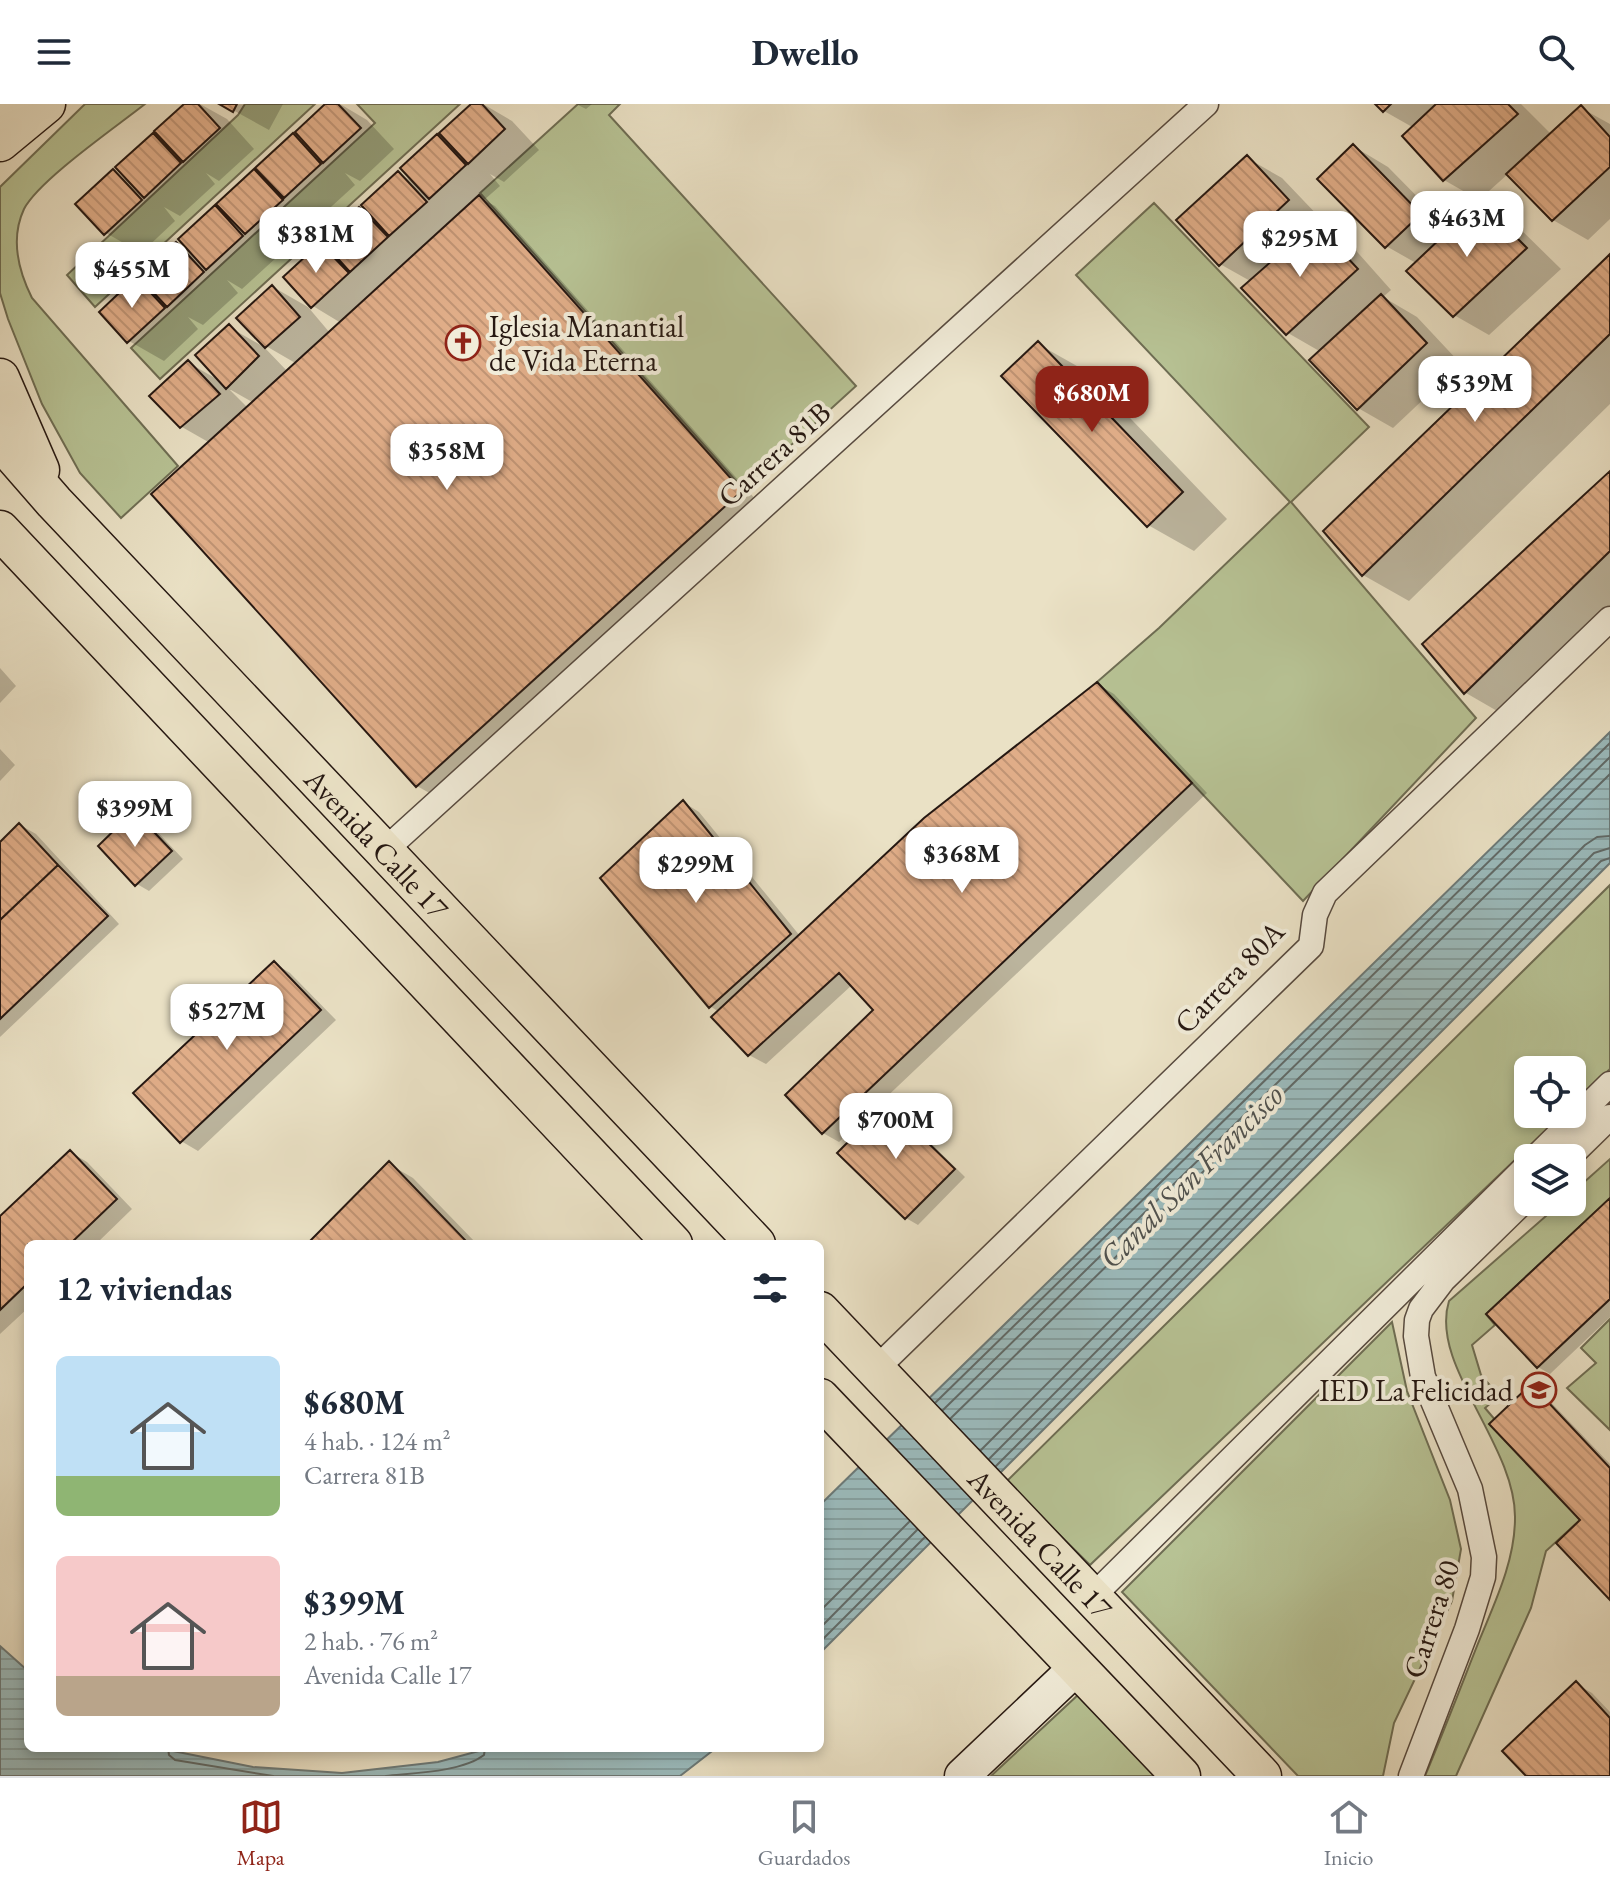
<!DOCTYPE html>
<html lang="es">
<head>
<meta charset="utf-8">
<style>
	body { margin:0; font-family:"EB Garamond",serif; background:#f2f2f3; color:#1f2937; height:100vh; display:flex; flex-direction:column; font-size:30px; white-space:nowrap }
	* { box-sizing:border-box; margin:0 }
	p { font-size:26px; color:#747a83 }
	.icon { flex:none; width:44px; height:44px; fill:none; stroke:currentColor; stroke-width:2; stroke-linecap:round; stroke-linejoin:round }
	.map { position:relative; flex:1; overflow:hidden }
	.side { position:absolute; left:24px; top:1136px; width:800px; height:512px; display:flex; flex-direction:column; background:#fff; border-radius:12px; box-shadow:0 4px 12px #0003 }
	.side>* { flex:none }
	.fabs { position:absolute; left:1514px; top:952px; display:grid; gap:16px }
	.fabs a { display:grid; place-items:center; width:72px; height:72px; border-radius:12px; background:#fff; box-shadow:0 4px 12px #0003; font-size:40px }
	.price { position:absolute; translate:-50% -68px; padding:0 18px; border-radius:16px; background:#fff; color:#222; font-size:26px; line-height:52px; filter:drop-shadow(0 2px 4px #0008) }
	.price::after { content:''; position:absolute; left:50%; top:48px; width:24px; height:18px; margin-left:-12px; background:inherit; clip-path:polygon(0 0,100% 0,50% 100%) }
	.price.active { background:#8f2418; color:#fff }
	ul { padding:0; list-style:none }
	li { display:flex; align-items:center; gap:24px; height:200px; padding:0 32px }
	li span { display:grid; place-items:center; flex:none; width:224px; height:160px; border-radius:12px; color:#555 }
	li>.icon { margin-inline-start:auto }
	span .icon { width:96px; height:96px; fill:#fffc; stroke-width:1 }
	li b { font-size:34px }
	h2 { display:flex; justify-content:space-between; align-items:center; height:96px; padding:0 32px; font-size:34px }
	header { display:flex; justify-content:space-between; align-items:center; height:104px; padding:0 32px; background:#fff; font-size:36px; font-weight:700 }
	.tabs { display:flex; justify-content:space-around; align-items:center; height:112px; border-top:2px solid #e0e1e3; background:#fff; font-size:22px; color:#747a83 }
	.tabs a { display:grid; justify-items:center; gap:4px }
	.tabs .active { color:#8f2418 }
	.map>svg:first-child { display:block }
	.green { fill:#b7c294; stroke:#6e6d53; stroke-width:2 }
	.water { fill:url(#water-rules); stroke:#6c7a79; stroke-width:2 }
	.shadow { fill:#0003; fill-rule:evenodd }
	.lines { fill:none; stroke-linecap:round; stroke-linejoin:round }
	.shore { stroke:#606a68; stroke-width:2 }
	.building { fill:url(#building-back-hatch); stroke:#261812; stroke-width:2 }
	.street-casing { stroke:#574a3f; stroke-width:27 }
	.secondary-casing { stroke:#261812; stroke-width:37 }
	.primary-casing { stroke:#261812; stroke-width:41 }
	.street { stroke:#f1ecd9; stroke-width:24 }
	.secondary { stroke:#f1ecd9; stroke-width:34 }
	.primary { stroke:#eae1c5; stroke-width:38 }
	.labels { text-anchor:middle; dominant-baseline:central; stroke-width:8; stroke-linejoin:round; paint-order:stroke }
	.poi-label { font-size:30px; fill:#261812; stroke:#f1ecd9; text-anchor:start }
	.street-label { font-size:30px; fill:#261812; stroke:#f1ecd9 }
	.water-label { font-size:32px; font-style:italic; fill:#4f514e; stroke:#f1ecd9 }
</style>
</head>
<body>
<header><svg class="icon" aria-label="menu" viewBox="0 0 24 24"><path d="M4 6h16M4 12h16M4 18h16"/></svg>Dwello<svg class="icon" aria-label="search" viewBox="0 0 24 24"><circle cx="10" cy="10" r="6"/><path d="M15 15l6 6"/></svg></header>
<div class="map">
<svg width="1610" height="1672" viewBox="0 0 1610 1672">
	<defs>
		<pattern id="water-rules" width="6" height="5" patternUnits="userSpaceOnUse" patternTransform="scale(2)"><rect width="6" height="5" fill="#9bbbbd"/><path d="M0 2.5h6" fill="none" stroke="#85a0a1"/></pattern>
		<pattern id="building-back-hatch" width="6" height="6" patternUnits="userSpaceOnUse" patternTransform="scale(2)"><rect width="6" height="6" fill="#e0ad88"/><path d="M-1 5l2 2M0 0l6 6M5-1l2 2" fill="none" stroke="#c09474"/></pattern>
	</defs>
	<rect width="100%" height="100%" fill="#eae1c5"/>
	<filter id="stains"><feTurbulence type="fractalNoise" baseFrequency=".0025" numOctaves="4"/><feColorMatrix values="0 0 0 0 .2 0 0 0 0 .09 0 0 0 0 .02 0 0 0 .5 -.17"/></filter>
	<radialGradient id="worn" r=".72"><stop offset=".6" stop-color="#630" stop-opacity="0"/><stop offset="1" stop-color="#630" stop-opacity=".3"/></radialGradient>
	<!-- green -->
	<path class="green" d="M85,0h60c-29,23 -106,76 -121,105 -14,30 -6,61 8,89l146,168 -57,52 -41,-45 -38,-69 -34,-85 -8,-26v-106z
		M245,0h70l-220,203 -28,-32 171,-160z
		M357,0h103l-300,275 -29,-31 244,-225z
		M578,0h42l-11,11 247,271 -113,103 -263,-296z
		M1154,99l215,224 -78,75 185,216 -173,183 -206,-219 62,-54 131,-126 -214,-227z
		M1610,781v184l-38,36v-35h-44v44h35l-473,451 -84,-83z
		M1610,1055v39l-124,116 9,11 -23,20 9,30 18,21 -14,12 95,112 -34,31 -15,57 -75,168h-31c18,-43 35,-87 52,-130 16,-40 38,-83 38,-128 1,-73 -86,-153 -66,-217l113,-99h10v-9z
		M1610,1215v111l-43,-42 29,-25 -15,-15z
		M1392,1218l15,69 43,109 11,49 -9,52 -58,122 -11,53h-85l-176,-184z
		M1079,1590l76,82h-164z"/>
	<!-- water -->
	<path class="water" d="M1610,628v131l-790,790v-148z
		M0,1542l28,25v77h130l95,19 89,6 96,-11 52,-14h226l-36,28h-680z"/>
	<!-- shadow -->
	<path class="shadow" d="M187,0h13l27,15 27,30 -35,32 -13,-8 9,11 -35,32 -16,-9 11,14 -34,32 -35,-20 7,-61 17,10 23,-47 14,8z
		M222,0h61l-14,26z
		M328,0h12l27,16 27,29 -34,32 -15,-8 10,12 -35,32 -13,-8 9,12 -34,32 -15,-9 10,13 -35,32 -15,-9 11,13 -35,32 -15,-8 10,12 -34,32 -35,-20 7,-61 14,8 26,-44 16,9 23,-46 13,8 26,-43 14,8 25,-44 15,8z
		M474,0h9l29,17 27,29 -35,32 -14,-8 10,12 -16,14 11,6 262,295 -324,294 -16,-9 -207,-343 -28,-16 7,-64 31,18 9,-54 35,20 24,25 9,-8 -31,-18 7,-59 35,20 22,26 11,-10 -28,-17 7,-61 15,9 24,-45 14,8 25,-44 17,10 23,-46 14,8zM230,286h1l23,13 -6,5z
		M576,0h16l-6,5z
		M1378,0h143l31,31 29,-27 29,16v95l-22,21 -35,-20 -44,-47 -30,27 -35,-20 -30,-52 -30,-17z
		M1353,42l35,21 63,64 29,-27 35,20 46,45 -72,66 -35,-20 -38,-52 -30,-17z
		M1247,54l35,20 41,43 -6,5 34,19 40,45 -8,7 34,20 44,47 -68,64 -35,-20 -37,-56 -33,-19 -36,-51 -32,-18z
		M1610,152v148l-201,197 -46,-26z
		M1038,240l46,26 143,149 -33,32 -46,-26z
		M1610,369v148l-99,98 -45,-26 -41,-48z
		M0,564l16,18 -16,17z
		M1097,580l17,10 93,99 -368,349 -16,-9 53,-123 -24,-25 -86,79 -17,-9 -30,-43 -9,-6 -27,-204 16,10 101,124z
		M0,645l15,16 -15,16z
		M135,710l12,7 36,38 -34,32 -12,-7z
		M20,721l16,9 83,90 -119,113v-193z
		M274,859l16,10 46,47 -138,131 -17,-10z
		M887,1001l12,7 66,65 -47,48 -12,-7z
		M70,1048l17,10 45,47 -36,35h-68v64l-28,26v-116z
		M389,1060l24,14 64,66h-167z
		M1610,1097v116l-60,57 -12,-7z
		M1531,1283l12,7 67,70v133z
		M1576,1580l16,9 18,19v64h-81z"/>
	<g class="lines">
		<!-- shore -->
		<path class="shore" d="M936,1298l674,-659
			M943,1306l667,-653
			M951,1314l659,-644
			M981,1346l604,-605 12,-8 13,-1
			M989,1355l605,-606 16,-5
			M996,1362l605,-605 9,-3
			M820,1507l89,-89
			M820,1524l97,-98
			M820,1538l104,-104
			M168,1644l1,7 6,5 98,16
			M386,1672c27,-3 76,-4 98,-21l1,-7"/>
	</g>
	<!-- building -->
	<path class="building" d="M184,0h14l22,24 -37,34 -29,-31z
		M219,0h18l-4,8z
		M325,0h13l23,24 -38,35 -28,-31z
		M471,0h11l23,25 -37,35 -29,-31z
		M1375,0h16l-8,8z
		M1436,0h72l10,10 -75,67 -41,-45z
		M1581,1l29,32v30l-58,54 -46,-47z
		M153,29l28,30 -37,35 -29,-31z
		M293,29l28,31 -37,34 -29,-30z
		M437,30l29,31 -37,34 -29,-31z
		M1353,40l68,70 -36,34 -68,-69z
		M1247,51l42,45 -70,66 -43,-46z
		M113,65l29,31 -38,35 -29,-31z
		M254,65l29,31 -38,34 -29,-30z
		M398,67l29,31 -38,34 -28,-31z
		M479,91l263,296 -326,296 -265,-293z
		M1480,97l47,47 -74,69 -47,-46z
		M215,101l28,31 -37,34 -28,-31z
		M359,103l29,30 -38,35 -28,-31z
		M1315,119l43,46 -72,66 -45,-47z
		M176,138l28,30 -37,35 -29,-31z
		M320,139l29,30 -38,35 -28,-31z
		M1610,150v80l-248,242 -39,-45z
		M136,173l29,31 -38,35 -28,-31z
		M272,181l28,32 -35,31 -29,-30z
		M1381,190l46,49 -70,67 -48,-50z
		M229,220l30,32 -33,33 -31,-34z
		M1038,237l145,151 -36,35 -146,-151z
		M188,256l32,34 -40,34 -31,-32z
		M1610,367v80l-146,143 -42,-50z
		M1097,578l95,101 -370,351 -37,-39 88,-85 -34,-37 -91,83 -37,-39 213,-199z
		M683,696l108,134 -82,74 -109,-130z
		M134,707l38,40 -37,35 -37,-40z
		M19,719l39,42 -58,55v-78z
		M58,761l50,51 -108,103v-99z
		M274,857l47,49 -141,133 -47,-50z
		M887,999l68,66 -50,50 -68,-66z
		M70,1046l47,49 -47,45h-42v39l-28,27v-94z
		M389,1057l77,80 -2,3h-157z
		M1610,1094v101l-73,69 -51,-54z
		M1531,1280l79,84v132l-54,-57 24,-23 -91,-96z
		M1576,1577l34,37v58h-84l-24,-25z"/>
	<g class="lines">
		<!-- street casing -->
		<g class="street-casing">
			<path id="street" d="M384,747l822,-747
				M1535,1054l75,-74
				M1568,1054l42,-41
				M876,1265l435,-423 4,-31 10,-22 285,-274
				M1092,1493l436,-432
				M1411,1672l56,-147 16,-52 1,-20 -14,-68 -47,-112 -7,-41 1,-16 4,-11 22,-29 85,-83"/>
		</g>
		<!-- secondary casing -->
		<g class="secondary-casing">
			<path id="secondary" d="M962,1672l115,-109"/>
		</g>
		<!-- primary casing -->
		<g class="primary-casing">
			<g id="primary">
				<path d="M0,1l1,-1"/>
				<path d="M0,38l46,-38"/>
				<path d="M0,274l40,92"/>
				<path id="s1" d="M0,336l54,62 702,742"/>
				<path d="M0,426l673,714"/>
				<path id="s2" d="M820,1207l442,465"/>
				<path d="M820,1294l361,378"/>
			</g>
		</g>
		<!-- street -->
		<use href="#street" class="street"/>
		<!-- secondary -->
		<use href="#secondary" class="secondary"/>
		<!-- primary -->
		<use href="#primary" class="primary"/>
	</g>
	<!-- icons -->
	<defs>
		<g id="church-ring" transform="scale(1.8)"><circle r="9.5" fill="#f1ecd9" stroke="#8f2418" stroke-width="1.5"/><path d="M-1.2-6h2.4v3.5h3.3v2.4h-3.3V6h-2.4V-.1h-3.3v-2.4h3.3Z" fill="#8f2418"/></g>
		<g id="school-ring" transform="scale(1.8)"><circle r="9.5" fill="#f1ecd9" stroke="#8f2418" stroke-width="1.5"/><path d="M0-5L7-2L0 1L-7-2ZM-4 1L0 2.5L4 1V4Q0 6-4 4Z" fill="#8f2418"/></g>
	</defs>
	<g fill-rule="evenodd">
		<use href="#church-ring" x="463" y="239"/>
		<use href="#school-ring" x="1539" y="1286"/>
	</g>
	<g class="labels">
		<!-- poi labels -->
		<g class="poi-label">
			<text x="489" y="222">Iglesia Manantial<tspan x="489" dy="34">de Vida Eterna</tspan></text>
			<text x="1513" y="1286" text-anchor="end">IED La Felicidad</text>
		</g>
		<!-- street labels -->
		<g class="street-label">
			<text transform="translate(774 350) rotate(-42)">Carrera 81B</text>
			<text stroke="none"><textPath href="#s1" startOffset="552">Avenida Calle 17</textPath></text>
			<text transform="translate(1229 873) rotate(-46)">Carrera 80A</text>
			<text stroke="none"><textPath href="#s2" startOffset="320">Avenida Calle 17</textPath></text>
			<text transform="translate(1431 1515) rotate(-72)">Carrera 80</text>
		</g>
		<!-- water labels -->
		<g class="water-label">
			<text transform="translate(1191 1072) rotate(-45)">Canal San Francisco</text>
		</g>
	</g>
	<rect width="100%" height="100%" filter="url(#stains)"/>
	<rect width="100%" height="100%" fill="url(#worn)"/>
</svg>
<div class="fabs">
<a><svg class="icon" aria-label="locate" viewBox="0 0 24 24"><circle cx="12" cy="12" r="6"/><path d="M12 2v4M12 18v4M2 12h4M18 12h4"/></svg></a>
<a><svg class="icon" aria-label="layers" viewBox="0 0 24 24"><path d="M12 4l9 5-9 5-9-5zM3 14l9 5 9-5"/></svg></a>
</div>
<b class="price" style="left:1467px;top:155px">$463M</b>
<b class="price" style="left:316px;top:171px">$381M</b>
<b class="price" style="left:1300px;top:175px">$295M</b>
<b class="price" style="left:132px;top:206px">$455M</b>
<b class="price" style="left:1475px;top:320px">$539M</b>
<b class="price active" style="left:1092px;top:330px">$680M</b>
<b class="price" style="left:447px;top:388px">$358M</b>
<b class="price" style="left:135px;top:745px">$399M</b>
<b class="price" style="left:962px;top:791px">$368M</b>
<b class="price" style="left:696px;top:801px">$299M</b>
<b class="price" style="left:227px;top:948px">$527M</b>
<b class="price" style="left:896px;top:1057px">$700M</b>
<section class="side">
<h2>12 viviendas<svg class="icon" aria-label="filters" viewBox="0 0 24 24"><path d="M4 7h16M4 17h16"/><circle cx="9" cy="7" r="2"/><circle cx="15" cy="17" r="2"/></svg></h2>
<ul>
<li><span style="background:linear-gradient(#bfe0f5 75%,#8fb573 0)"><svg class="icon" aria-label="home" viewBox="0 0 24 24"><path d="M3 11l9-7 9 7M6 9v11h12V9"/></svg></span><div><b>$680M</b><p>4 hab. · 124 m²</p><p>Carrera 81B</p></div></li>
<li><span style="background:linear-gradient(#f6c9c9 75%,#b9a48a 0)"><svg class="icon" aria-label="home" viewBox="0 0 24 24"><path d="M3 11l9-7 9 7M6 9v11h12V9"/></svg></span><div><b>$399M</b><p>2 hab. · 76 m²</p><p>Avenida Calle 17</p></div></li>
</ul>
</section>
</div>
<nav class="tabs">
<a class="active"><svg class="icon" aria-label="map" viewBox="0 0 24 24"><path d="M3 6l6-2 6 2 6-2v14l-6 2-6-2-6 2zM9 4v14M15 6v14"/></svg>Mapa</a>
<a><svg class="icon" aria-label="saved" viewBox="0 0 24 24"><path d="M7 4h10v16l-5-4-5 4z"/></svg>Guardados</a>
<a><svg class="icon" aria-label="home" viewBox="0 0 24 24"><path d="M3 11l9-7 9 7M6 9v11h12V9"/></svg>Inicio</a>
</nav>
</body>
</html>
